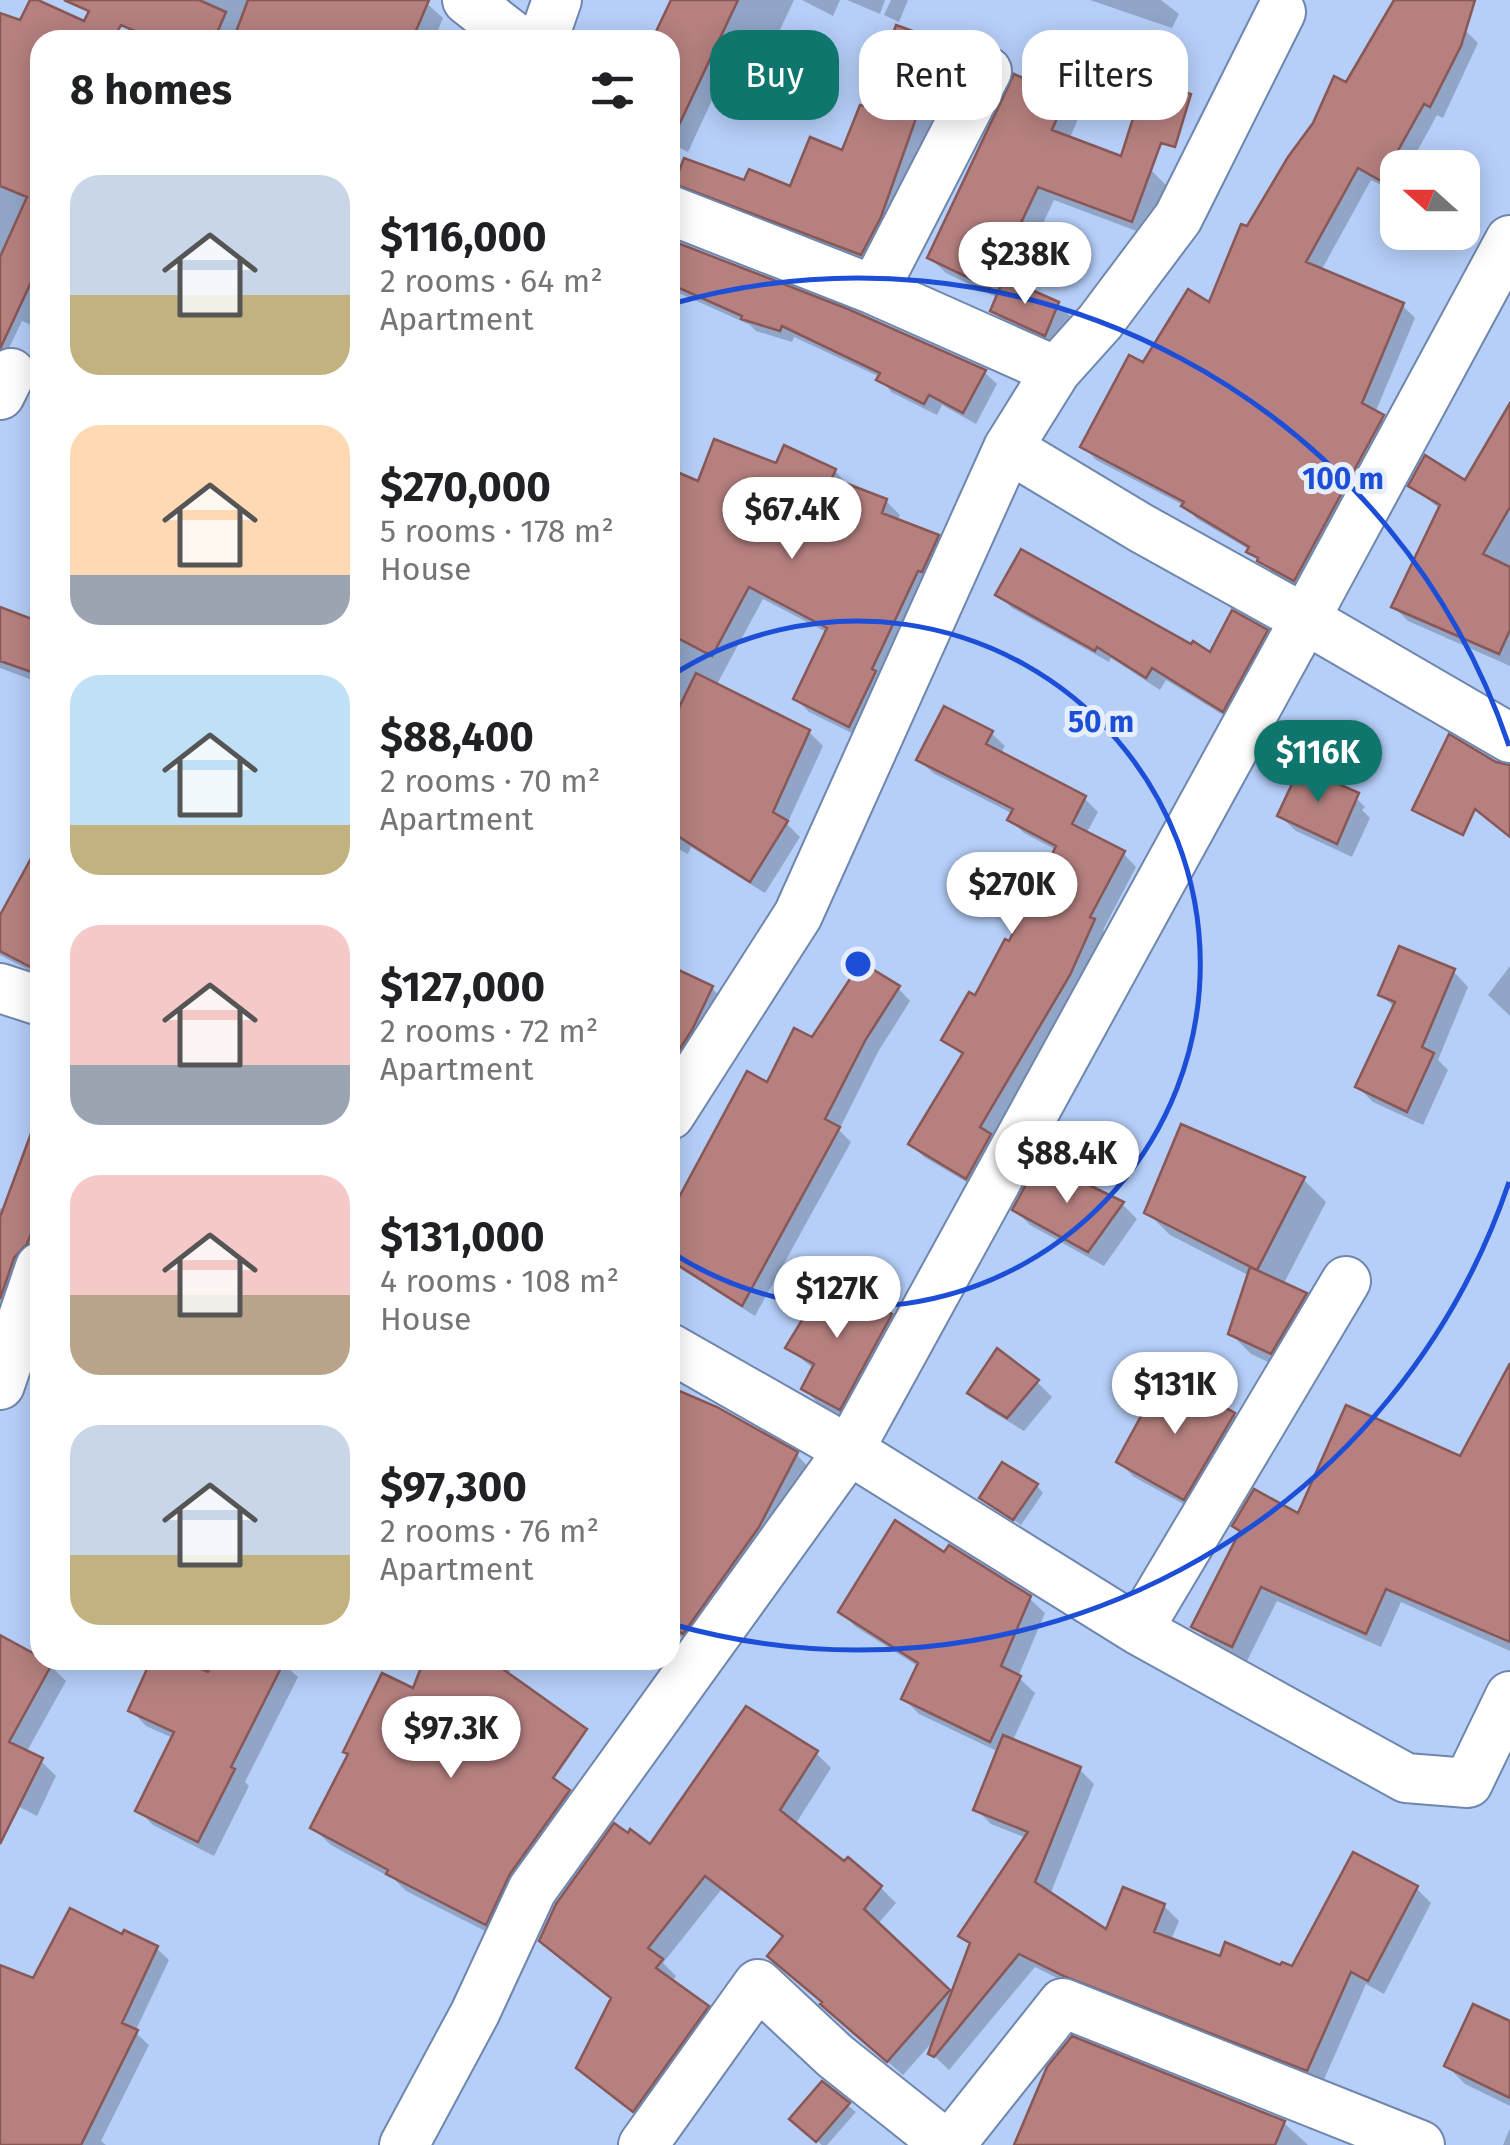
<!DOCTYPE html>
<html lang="en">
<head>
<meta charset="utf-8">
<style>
	body { margin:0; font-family:"Fira Sans",sans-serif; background:#f2f2f2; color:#202124; height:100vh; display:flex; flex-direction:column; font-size:38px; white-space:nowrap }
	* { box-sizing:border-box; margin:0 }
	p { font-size:32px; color:#757577 }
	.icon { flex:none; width:55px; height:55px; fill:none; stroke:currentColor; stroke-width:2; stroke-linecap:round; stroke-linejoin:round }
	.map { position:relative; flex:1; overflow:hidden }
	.sheet { position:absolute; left:30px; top:30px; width:650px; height:1640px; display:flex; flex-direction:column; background:#fff; border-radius:30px; box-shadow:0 5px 25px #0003 }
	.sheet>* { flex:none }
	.guide { position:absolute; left:710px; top:30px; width:650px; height:90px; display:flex; gap:20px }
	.needle { width:65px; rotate:291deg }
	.controls { position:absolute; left:1380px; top:150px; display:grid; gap:20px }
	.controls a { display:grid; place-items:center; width:100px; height:100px; border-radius:20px; background:#fff; box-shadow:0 5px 25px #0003; font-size:50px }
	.price { position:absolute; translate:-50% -85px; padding:0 22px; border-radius:35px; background:#fff; color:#222; font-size:32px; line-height:65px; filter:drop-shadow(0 2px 5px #0008) }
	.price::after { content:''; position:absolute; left:50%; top:60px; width:30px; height:22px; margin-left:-15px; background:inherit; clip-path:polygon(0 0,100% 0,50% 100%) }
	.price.active { background:#0f766e; color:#fff }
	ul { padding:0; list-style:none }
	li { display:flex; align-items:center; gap:30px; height:250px; padding:0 40px }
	li span { display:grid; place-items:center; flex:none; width:280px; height:200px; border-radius:30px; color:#555 }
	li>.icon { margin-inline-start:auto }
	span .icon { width:120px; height:120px; fill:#fffc; stroke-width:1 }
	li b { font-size:42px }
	h2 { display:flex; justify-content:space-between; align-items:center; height:120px; padding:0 40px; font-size:42px }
	.chip { padding:0 35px; border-radius:30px; background:#fff; box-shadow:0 5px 25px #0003; font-size:35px; line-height:90px }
	.chip.active { background:#0f766e; color:#fff }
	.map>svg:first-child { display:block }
	.shadow { fill:#0003 }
	.building { fill:#b5807f; stroke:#885756; stroke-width:2.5 }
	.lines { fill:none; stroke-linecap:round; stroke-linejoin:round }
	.minor-casing { stroke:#6f87ad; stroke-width:52 }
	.minor { stroke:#fff; stroke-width:48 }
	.ring { fill:none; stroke:#1d4ed8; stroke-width:5 }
	.centre { fill:#1d4ed8; stroke:#e7effc; stroke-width:5 }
	.ring-label { font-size:30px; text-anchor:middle; font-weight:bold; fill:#1d4ed8; stroke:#e7effc; stroke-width:10; stroke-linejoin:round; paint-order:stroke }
</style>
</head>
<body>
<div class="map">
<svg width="1510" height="2145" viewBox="0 0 1510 2145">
	<rect width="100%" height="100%" fill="#b6cff9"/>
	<!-- shadow -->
	<path class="shadow" d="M121,0h302l20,18 -9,22h-223z
		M677,0h117l-22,47 -29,-14 -55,119 -18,-9v-103h-13z
		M802,0h38l-7,16z
		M847,0h38l-5,14z
		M891,0h17l-9,22 -15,-7z
		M1090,0h71l18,14 -7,14z
		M1397,0h17l51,30 13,13 -35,75 -6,-3 -29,53h-10l-3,24 -24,-12 -50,91 81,34 13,13 -40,95 21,17 -89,162 -34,-19 -23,-23 -53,-31 -12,-13 -89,-46 -12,-13 60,-82 66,-60 39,-75 98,-145z
		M0,15l63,25h-23v289l-18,-8 -22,46z
		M942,44l13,14 -61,173 -19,36 -184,-70 -14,-14h69l45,6 52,-35 25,-43z
		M1065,99l15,15 -11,26 82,30 15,15 -19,50 -93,-35 -40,85 44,19 15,15 -13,30 -52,-23 -15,-15 5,-13 -52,-25 -16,-15z
		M670,242l314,130 13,12 -21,40 -34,-19 -5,10 -46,-23 -11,-15 -86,-40 -2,5 -36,-11 -6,-6 -80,-36z
		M1510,408v258l-102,-45 -14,-14 46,-98 -29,-23 55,-3z
		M777,466l58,5 13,14 38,16 14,14 -3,7 40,15 14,14 -87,188 -55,-27 -13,-13 32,-66 -65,-34 -47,87 93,46 14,14 -36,78 13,13 -35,56 -74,-46 -3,7 -18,-9v-373l29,13z
		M998,595l213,60 55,-23 13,13 -43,78 -70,-43 -6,10 -49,-32 -2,4 -97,-54z
		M0,615l40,10v58l-40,-15z
		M991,733l14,13 -5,8 85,45 13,13 -12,22 37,19 13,14 -33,63 4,4 -127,256 -56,-33 -13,-13 53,-87 -19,-17 65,-95 46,-95 -32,-17 -14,-13 3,-6 -80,-41 -14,-13z
		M1350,792l15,15 -3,3 8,8 -18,39 -56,-26 -16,-15z
		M40,882v94l-40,-21v-35z
		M1510,966v50l-22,-21z
		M670,968l42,20 13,14 -55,98z
		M1453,971l15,16 -30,73 10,10 -25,55 -50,-23 -15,-15 37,-79 -14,-14z
		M898,988l12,13 -32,51 -39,78 12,12 -96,174 -85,-54v-43l98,-134 45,-45z
		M40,1137v131l-20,45 -20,-8v-97l5,2z
		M1303,1179l23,23 -43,83 22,10 21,21 -34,57 -41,-19 -21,-21 20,-57 -80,-41 -23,-23z
		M1122,1204l15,15 -33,47 -74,-41 -15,-15z
		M891,1316l15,15 -50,92 -37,-19 -15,-15 10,-20 -26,-21z
		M1510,1368v283l-109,-49 -20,45 -104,-46 -30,60 -37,-19 -16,-15 105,-110 162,-58z
		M1037,1382l15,15 -28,34 -38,-23 -16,-15z
		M670,1395l126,59 17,18 -112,177 -31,-19z
		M1234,1415l15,16 -49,82 -66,-36 -15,-15z
		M1037,1486l6,7 -22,32 -39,-27z
		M945,1555l84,43 16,15 -27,64 17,16 -23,49 67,27 15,15 -44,111 57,38 57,-27 15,15 -8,19 50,19 72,10 123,-81 15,15 -47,91 -18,-10 -44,100 -239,-93 -48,-24 -86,103 -18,-17 5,-15 -33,37 -65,-56 -53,-81 -64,-48 -58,73 13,13 -4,6 50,41 -73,102 -70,-58 34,-67 -71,-59 108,-93 166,-95 15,15 -36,57 50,40 36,23 15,15 -19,22 75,71 20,-50 -11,-11 65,-97 -35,-14 -15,-15 23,-57 -80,-38 -15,-15 15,-32 -63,-40 -15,-15z
		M0,1637l51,29 15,15 -40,72 15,8 15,15 -19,40 -37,-19z
		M154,1660h21l35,16 7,-16h62l19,17 -53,105 4,4 -35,70 -61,-31 -15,-15 35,-72 -27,-12 -15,-16z
		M426,1660h88l-6,16 9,104 51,12 17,18 -82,130 -97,-49 -11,-11 -64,-35 -18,-17 101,-137z
		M123,1938l33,10 13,12 -34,72 14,13 -48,96 5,4h-106v-177l34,13z
		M1510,2024v82l-45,-22 -18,-18z
		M823,2085l33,27 -29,33h-5l-22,-19z
		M1284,2123l24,22h-220z
		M1510,2128v17h-7z"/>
	<!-- building -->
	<path class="building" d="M30,0h8l46,21 5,-10 -25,-11h135l27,12 -12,28h-58l-35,-15 -6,11 9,4h-84v223l-40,86v-92l27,-60 -27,-11v-173l20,7z
		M248,0h181l-17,40h-179z
		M671,0h67l-68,144v-104h-18z
		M1394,0h81l-14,46 -31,61 -6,-3 -43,77 -23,-13 -52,94 98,41 -42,100 22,12 -90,166 -37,-20 1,-3 -12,-6 3,-5 -68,-41 3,-4 -104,-55 49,-92 14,7 45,-73 21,13 32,-78 6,2 41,-69 25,-34 21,-47 12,6z
		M896,25l47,17 -62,175 -20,38 -187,-71 10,-26 60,22 5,-11 41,17 20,-49 32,13 18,-45 7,2z
		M1014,74l52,23 -14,33 69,26 23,-72h15l32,10 -16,53 -14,-4 -29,79 -94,-35 -48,101 -63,-30z
		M670,240l178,69 138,61 -23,43 -34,-18 -5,9 -48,-24 4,-7 -98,-47 -2,5 -39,-12 1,-3 -72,-32z
		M1004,278l55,24 -14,34 -55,-25z
		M1510,403v104l-27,47 27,13v63l-11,24 -108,-47 49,-102 -32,-19 17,-31 40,25z
		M714,439l62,24 8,-18 52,24 -4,9 55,21 -5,14 57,22 -17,37 -4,-1 -46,98 4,2 -27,56 -56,-28 34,-71 -78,-41 -37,69 -42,-22v-165l28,12z
		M1021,549l170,95 2,-3 17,11 22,-42 36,20 -45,82 -71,-44 -6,10 -49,-31 -2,4 -100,-56z
		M0,607l40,15v53l-40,-14z
		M696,673l114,57 -37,82 15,9 -38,61 -80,-51v-105z
		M944,706l49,25 -7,13 100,52 -14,28 53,27 -35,66 5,2 -25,56 -90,152 11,7 -25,45 -58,-35 55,-91 -22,-13 28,-48 6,3 30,-56 4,2 47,-95 -49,-26 6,-11 -97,-49z
		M1449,734l47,28 14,3v72l-35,-28 -12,26 -51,-25z
		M1300,767l59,26 -22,51 -60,-28z
		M40,842v130l-40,-21v-36z
		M1399,946l56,23 -33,78 12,6 -27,59 -52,-25 40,-85 -17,-7z
		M861,962l39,24 -34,53 -41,80 15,8 -98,179 -72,-46v-46l77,-143 20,11 27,-54 18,9z
		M670,966l43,20 -21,44 -22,34z
		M36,1120l4,1v89l-13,34 -13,14 -14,41v-82z
		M1181,1124l124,53 -48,93 -113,-57z
		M1039,1161l85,41 -36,50 -76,-42z
		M1250,1267l57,26 -36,61 -43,-20z
		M827,1279l65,35 -52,96 -39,-21 13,-25 -29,-16z
		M997,1348l42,32 -32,38 -40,-25z
		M1510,1363v279l-124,-53 -20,45 -105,-47 -29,60 -41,-20 49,-96 -8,-5 22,-37 44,24 48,-108 114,51z
		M1164,1374l71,39 -51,87 -68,-38z
		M670,1387l47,20 81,45 -39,75 -76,107 -13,-8z
		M1002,1462l36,22 -25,36 -34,-22z
		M895,1520l49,32 5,-7 82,51 -30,70 20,10 -31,66 -89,-43 17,-36 -80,-51z
		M0,1635l40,22v3l12,4 -43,78 34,16 -43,86z
		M151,1660h30l27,12 7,-12h70l-54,107 4,2 -37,73 -63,-31 39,-79 -46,-21z
		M424,1660h66l97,69 -34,49 17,12 -60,84 -24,51 -100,-51 2,-4 -78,-42 38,-74 -5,-2 39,-79 31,15z
		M746,1706l72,45 -38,59 64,51 4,-4 34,29 -18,23 86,81 -63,72 -67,-58 2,-2 -55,-46 16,-20 -78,-60 -57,72 15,11 -7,9 53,38 -76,106 -57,-44 35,-70 -72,-57 17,-37 58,-81 14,10 2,-4 20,15z
		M1003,1735l78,32 -46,115 71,47 17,-42 42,17 -11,28 66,24 5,-14 55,23 2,-3 10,4 61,-114 65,34 -50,95 -17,-9 -44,99 -241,-94 -47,-23 -85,103 -6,-3 42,-111 -12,-7 70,-104 -55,-22z
		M70,1908l52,26 2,-4 34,16 -36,77 16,7 -57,115h-81v-180l33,13z
		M1473,2004l37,17v77l-66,-32z
		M1072,2036l213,85 -10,24h-261l33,-78z
		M822,2081l28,22 -34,39 -27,-23z"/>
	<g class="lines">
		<!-- minor casing -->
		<g class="minor-casing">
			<path id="minor" d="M467,0l51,40
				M543,40l14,-40
				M670,210l204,80 182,81
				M874,290l113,-219
				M0,395l11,-22
				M1008,448l133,80 164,91 205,-379
				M0,988l40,13
				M670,1115l128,-200 210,-467 48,-77 44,-49 78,-104 103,-206
				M670,1348l179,102 289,180 268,148 62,5 42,-87
				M0,1385l40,-118
				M1138,1630l208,-349
				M404,2145l71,-132 57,-123 317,-440 456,-831 205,119
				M643,2145l115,-161 77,72 112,89
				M950,2145l113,-142 357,142"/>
		</g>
		<!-- minor -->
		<use href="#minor" class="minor"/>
	</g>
	<!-- distance rings -->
	<g class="ring">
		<path d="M671 676A343 343 0 1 1 671 1252"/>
		<path d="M1509 1182A686 686 0 0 1 675 1625M675 303A686 686 0 0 1 1509 746"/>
	</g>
	<circle cx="858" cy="964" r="15" class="centre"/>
	<g class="ring-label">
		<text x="1343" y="489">100 m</text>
		<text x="1101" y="732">50 m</text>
	</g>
</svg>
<div class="controls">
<a><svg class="needle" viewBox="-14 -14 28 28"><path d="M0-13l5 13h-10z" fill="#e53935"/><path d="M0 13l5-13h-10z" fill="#757577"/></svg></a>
</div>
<b class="price" style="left:1025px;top:307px">$238K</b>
<b class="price" style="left:792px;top:562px">$67.4K</b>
<b class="price active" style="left:1318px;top:805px">$116K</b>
<b class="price" style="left:1012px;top:937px">$270K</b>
<b class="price" style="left:1067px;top:1206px">$88.4K</b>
<b class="price" style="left:837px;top:1341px">$127K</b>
<b class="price" style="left:1175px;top:1437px">$131K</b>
<b class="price" style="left:451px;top:1781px">$97.3K</b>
<div class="guide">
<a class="chip active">Buy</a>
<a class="chip">Rent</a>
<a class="chip">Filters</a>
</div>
<section class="sheet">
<h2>8 homes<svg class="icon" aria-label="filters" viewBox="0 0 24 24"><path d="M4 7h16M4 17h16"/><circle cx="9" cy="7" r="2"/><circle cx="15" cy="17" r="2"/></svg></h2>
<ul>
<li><span style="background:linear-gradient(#c9d6e8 60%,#c2b280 0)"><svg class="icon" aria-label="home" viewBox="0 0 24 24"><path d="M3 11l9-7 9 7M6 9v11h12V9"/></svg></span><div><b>$116,000</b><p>2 rooms · 64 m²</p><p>Apartment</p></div></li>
<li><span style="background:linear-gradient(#ffd9b3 75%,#9aa5b1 0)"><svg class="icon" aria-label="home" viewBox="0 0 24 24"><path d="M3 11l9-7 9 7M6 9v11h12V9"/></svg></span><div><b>$270,000</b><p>5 rooms · 178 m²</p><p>House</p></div></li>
<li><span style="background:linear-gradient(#bfe0f5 75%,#c2b280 0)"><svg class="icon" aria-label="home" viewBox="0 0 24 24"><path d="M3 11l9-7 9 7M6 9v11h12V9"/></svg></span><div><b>$88,400</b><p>2 rooms · 70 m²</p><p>Apartment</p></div></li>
<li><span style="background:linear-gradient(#f6c9c9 70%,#9aa5b1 0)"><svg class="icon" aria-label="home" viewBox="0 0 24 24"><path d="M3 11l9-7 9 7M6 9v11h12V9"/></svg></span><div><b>$127,000</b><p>2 rooms · 72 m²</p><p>Apartment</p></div></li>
<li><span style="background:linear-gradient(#f6c9c9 60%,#b9a48a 0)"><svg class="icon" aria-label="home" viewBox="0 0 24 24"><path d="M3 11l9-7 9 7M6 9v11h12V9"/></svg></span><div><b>$131,000</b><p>4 rooms · 108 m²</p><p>House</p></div></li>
<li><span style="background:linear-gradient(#c9d6e8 65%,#c2b280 0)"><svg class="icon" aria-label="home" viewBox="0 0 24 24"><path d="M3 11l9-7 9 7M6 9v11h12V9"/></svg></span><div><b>$97,300</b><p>2 rooms · 76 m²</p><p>Apartment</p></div></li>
</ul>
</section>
</div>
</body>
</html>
